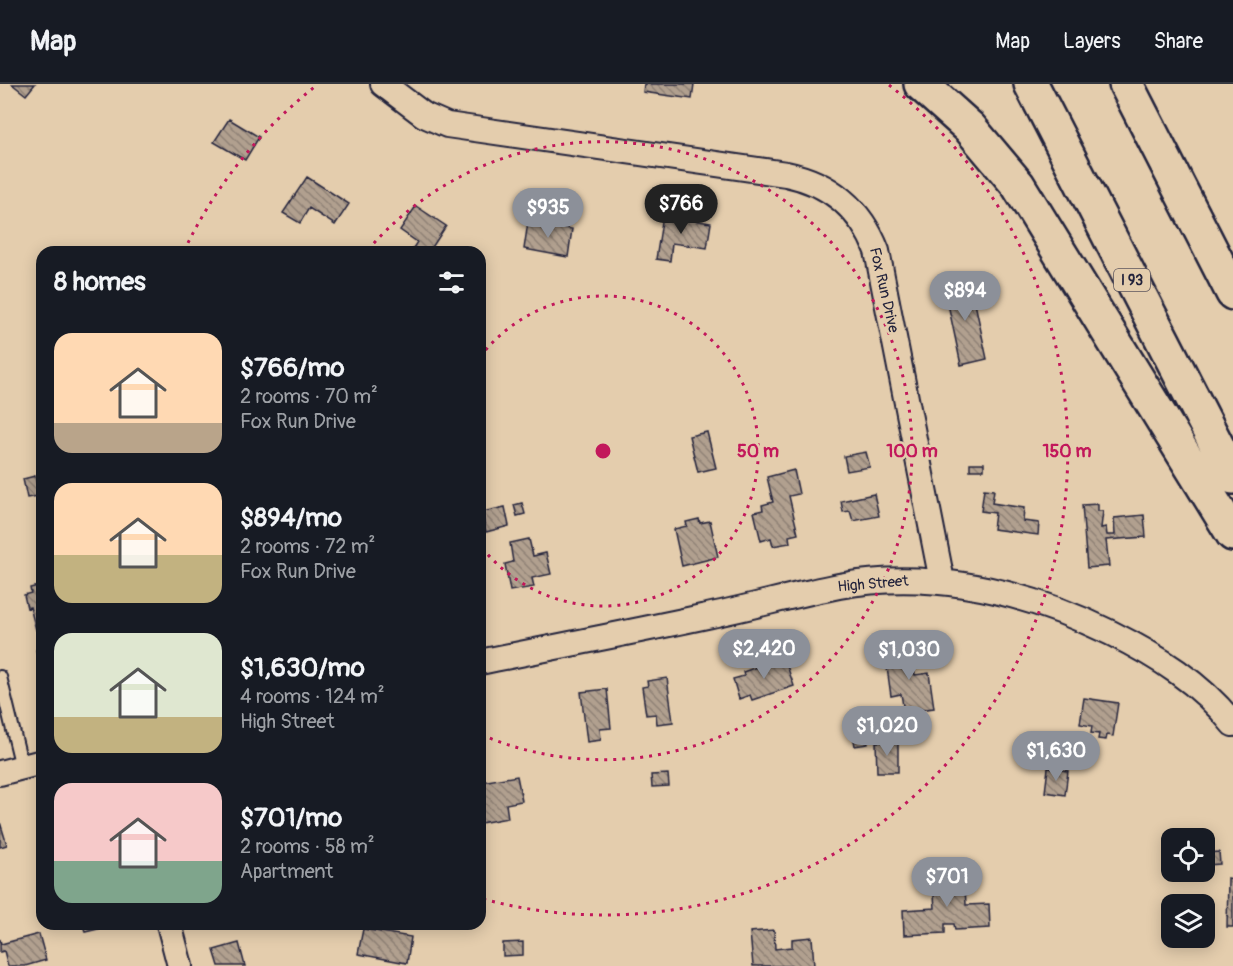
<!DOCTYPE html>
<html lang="en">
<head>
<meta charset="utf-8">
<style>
	body { margin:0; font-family:Pangolin,sans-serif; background:#20242c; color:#f1f3f6; height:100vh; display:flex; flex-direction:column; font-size:22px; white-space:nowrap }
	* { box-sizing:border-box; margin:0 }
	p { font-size:20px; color:#9ea1a6 }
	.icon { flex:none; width:33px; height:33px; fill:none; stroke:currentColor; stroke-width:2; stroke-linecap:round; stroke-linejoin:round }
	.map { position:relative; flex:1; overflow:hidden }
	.drawer { position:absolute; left:36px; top:162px; width:450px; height:684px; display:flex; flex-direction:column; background:#171b24; border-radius:18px; box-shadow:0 3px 15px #0003 }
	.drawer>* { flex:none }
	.fabs { position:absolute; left:1161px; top:744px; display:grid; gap:12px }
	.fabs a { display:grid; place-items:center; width:54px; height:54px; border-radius:12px; background:#171b24; box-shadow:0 3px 15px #0003; font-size:30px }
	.price { position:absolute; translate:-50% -51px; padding:0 14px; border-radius:21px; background:#8c9099; color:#fff; font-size:20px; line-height:39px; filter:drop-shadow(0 2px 3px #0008) }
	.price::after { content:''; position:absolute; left:50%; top:36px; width:18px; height:14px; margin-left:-9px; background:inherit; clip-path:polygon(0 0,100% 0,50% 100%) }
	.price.active { background:#222; color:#fff }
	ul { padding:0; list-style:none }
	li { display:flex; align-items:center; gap:18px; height:150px; padding:0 18px }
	li span { display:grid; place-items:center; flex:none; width:168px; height:120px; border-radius:18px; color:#555 }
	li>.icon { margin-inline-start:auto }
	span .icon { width:72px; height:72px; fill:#fffc; stroke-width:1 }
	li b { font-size:26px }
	h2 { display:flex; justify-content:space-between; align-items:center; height:72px; padding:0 18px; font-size:26px }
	header { display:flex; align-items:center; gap:36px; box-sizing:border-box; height:84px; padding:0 30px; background:#171b24; border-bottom:2px solid #363941 }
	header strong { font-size:28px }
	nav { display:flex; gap:33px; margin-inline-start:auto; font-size:21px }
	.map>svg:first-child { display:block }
	.building { fill:url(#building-back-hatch); stroke:#22223b; stroke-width:1.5 }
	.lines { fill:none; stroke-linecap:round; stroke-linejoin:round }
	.service-casing { stroke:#22223b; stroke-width:16 }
	.minor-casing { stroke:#22223b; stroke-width:28 }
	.motorway-casing { stroke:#22223b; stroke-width:38 }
	.service { stroke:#e4cdad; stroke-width:12 }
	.minor { stroke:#e4cdad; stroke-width:24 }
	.motorway { stroke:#e4cdad; stroke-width:33 }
	.ring { fill:none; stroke:#c2185b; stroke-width:3; stroke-dasharray:3 6 }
	.labels { text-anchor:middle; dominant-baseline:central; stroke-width:5; stroke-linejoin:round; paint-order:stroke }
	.shield { fill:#e4cdad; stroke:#5c555d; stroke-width:1.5 }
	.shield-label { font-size:14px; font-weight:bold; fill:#22223b }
	.street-label { font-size:15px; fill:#22223b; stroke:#e4cdad }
	.centre { fill:#c2185b; stroke:#e4cdad; stroke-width:3 }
	.ring-label { font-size:18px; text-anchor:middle; font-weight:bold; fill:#c2185b; stroke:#e4cdad; stroke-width:5; stroke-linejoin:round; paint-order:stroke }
</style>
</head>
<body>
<header>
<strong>Map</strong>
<nav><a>Map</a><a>Layers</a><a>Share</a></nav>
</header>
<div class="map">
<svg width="1233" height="882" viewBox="0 0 1233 882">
	<defs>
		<pattern id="building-back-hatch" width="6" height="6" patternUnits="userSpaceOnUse" patternTransform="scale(1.5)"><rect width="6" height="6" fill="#b1a08f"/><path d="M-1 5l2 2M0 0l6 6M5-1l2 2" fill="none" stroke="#908276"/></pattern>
	</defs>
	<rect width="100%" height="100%" fill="#e4cdad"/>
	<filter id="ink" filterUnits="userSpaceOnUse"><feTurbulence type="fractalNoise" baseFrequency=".0167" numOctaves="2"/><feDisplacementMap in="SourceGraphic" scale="12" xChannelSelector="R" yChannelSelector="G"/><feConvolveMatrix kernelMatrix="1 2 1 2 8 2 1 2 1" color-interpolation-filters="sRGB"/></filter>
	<g filter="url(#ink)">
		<!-- building -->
		<path class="building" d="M12,0h23l-9,11z
			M644,0h50l-2,15 -49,-7z
			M229,35l30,18 -14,23 -31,-18z
			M307,93l42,27 -14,21 -26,-17 -9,15 -17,-10z
			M416,122l30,20 -17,26h-10l-6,-4 4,-6 -17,-12z
			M663,131l48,8 -4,25 -35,-5 -2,18 -14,-2z
			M528,138l44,7 -4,28 -44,-8z
			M970,196l17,79 -26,6 -17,-80z
			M707,348l9,36 -18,4 -9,-36z
			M866,368l4,15 -23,4 -3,-15z
			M970,379h14v7h-14z
			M794,386l5,24 -10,2 9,38 -9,2 1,7 -17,3 -2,-8 -10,3 -7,-29 9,-2 -1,-5 11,-3 -6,-25z
			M35,392l4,20 -12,2 -4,-19z
			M984,405l10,1 -2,13 32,5 -1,13 16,2 -1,12 -45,-6 2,-16 -14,-2z
			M874,410l5,22 -26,5 -3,-10 -7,1 -2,-11z
			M522,419l3,11 -8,2 -3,-11z
			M1098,420v7h5l-2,17 5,-1 1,8h8l-1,-17 30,-3 2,22 -40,3 3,26 -22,2 -5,-63z
			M505,423l4,19 -23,6 -4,-20z
			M699,435l1,4 10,-2 8,36 -36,9 -8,-37 13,-3 -1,-4z
			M529,455l4,17 13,-3 5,21 -19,4 2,9 -24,4 -5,-27 8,-2 -3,-19z
			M42,501v44l-6,1 -6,-23 -3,1 -3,-13 7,-2 -1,-5z
			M42,564v26l-6,-24z
			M918,564l1,11 -7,1 3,15 14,-2 5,35 -30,4 -3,-18 -10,2 -6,-43z
			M784,573l10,29 -42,14 -2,-5 -11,4 -6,-20 11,-3 -1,-4z
			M667,594l6,44 -16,2 -1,-10 -10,1 -4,-28 6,-1 -1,-5z
			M607,605l4,39 -11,1 1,11 -14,2 -6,-50z
			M1084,614l34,5 -5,33 -6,-1 -1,5 -8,-1 1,-5 -8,-1 1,-7 -12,-2z
			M864,640l4,20 -13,2 -3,-19z
			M876,658h22v30h-21z
			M1048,684l20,3 -3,24 -20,-3z
			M668,690l1,12 -17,1 -1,-12z
			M517,692l5,25 -16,3 2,14 -28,5v-27l3,-1 -2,-13z
			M0,738l7,23 -7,2z
			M1219,768l1,12 -13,1 -1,-12z
			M964,784l2,37 23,-1 1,24 -35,2 -1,-6h-9v9l-41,2 -1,-25 32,-2 -3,-38z
			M1228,794l5,1v48h-6z
			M83,840h36l-34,8z
			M363,845l48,8 -4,26 -49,-9z
			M774,846l1,19 17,-2v-8l20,-2 2,29h-61l-3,-34z
			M39,850l7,26 -21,6h-17l-4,-15 -4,1v-13l1,5z
			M523,858v13l-20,1v-13z
			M239,859l6,23h-26l-5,-16z"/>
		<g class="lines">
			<!-- service casing -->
			<g class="service-casing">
				<path id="service" d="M0,593l22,90"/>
			</g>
			<!-- minor casing -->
			<g class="minor-casing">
				<path id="minor" d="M383,0l41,31 23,10 339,49c44,9 75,35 91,77l65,330
					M480,578c74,-15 148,-29 222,-45 46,-9 91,-22 137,-31 95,-17 186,5 272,47 46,23 90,50 122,91
					M0,689l42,-11
					M169,840l11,42"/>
			</g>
			<!-- motorway casing -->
			<g class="motorway-casing">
				<path id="motorway" d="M921,0l49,44 48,57 215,349
					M1031,0l202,393
					M1126,0l107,209"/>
			</g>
			<!-- service -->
			<use href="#service" class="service"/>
			<!-- minor -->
			<use href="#minor" class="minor"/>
			<!-- motorway -->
			<use href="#motorway" class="motorway"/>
		</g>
	</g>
	<!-- distance rings -->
	<g class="ring">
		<path d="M480 273A155 155 0 1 1 480 461"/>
		<path d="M368 166A309 309 0 1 1 482 651"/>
		<path d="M184 167A464 464 0 0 1 317 1M889 1A464 464 0 0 1 483 815"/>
	</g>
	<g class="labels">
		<!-- shield labels -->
		<rect class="shield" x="1114" y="185" width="36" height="22" rx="4.5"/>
		<g class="shield-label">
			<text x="1132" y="196">I 93</text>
		</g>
		<!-- street labels -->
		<g class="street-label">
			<text transform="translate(884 206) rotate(77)">Fox Run Drive</text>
			<text transform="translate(873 500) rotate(-5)">High Street</text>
		</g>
	</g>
	<circle cx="603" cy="367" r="9" class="centre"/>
	<g class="ring-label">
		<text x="758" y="373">50 m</text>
		<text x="912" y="373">100 m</text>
		<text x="1067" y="373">150 m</text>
	</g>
</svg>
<div class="fabs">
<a><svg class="icon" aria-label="locate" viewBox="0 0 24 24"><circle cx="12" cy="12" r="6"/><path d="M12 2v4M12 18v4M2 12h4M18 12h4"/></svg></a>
<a><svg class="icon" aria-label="layers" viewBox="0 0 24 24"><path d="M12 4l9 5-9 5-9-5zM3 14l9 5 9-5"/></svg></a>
</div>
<b class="price active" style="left:681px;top:151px">$766</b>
<b class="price" style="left:548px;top:155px">$935</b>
<b class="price" style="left:965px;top:238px">$894</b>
<b class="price" style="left:764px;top:596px">$2,420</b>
<b class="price" style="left:909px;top:597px">$1,030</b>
<b class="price" style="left:887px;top:673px">$1,020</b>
<b class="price" style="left:1056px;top:698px">$1,630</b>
<b class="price" style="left:947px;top:824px">$701</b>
<section class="drawer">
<h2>8 homes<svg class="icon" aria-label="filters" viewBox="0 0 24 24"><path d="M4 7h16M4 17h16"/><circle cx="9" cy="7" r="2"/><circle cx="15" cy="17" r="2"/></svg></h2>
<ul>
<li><span style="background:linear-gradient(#ffd9b3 75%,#b9a48a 0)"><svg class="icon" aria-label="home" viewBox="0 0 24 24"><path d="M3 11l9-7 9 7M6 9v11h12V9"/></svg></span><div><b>$766/mo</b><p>2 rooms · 70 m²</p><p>Fox Run Drive</p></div></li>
<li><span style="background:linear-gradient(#ffd9b3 60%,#c2b280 0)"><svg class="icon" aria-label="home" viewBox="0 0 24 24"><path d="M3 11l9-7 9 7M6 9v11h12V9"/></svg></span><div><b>$894/mo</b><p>2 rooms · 72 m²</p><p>Fox Run Drive</p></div></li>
<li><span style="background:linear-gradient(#dfe7d0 70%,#c2b280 0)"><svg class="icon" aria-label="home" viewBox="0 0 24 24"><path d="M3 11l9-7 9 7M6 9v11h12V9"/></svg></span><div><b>$1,630/mo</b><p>4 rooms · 124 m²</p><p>High Street</p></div></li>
<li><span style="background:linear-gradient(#f6c9c9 65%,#7fa58c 0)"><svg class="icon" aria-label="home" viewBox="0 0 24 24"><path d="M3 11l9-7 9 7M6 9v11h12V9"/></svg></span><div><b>$701/mo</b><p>2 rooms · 58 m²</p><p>Apartment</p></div></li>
</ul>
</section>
</div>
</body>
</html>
